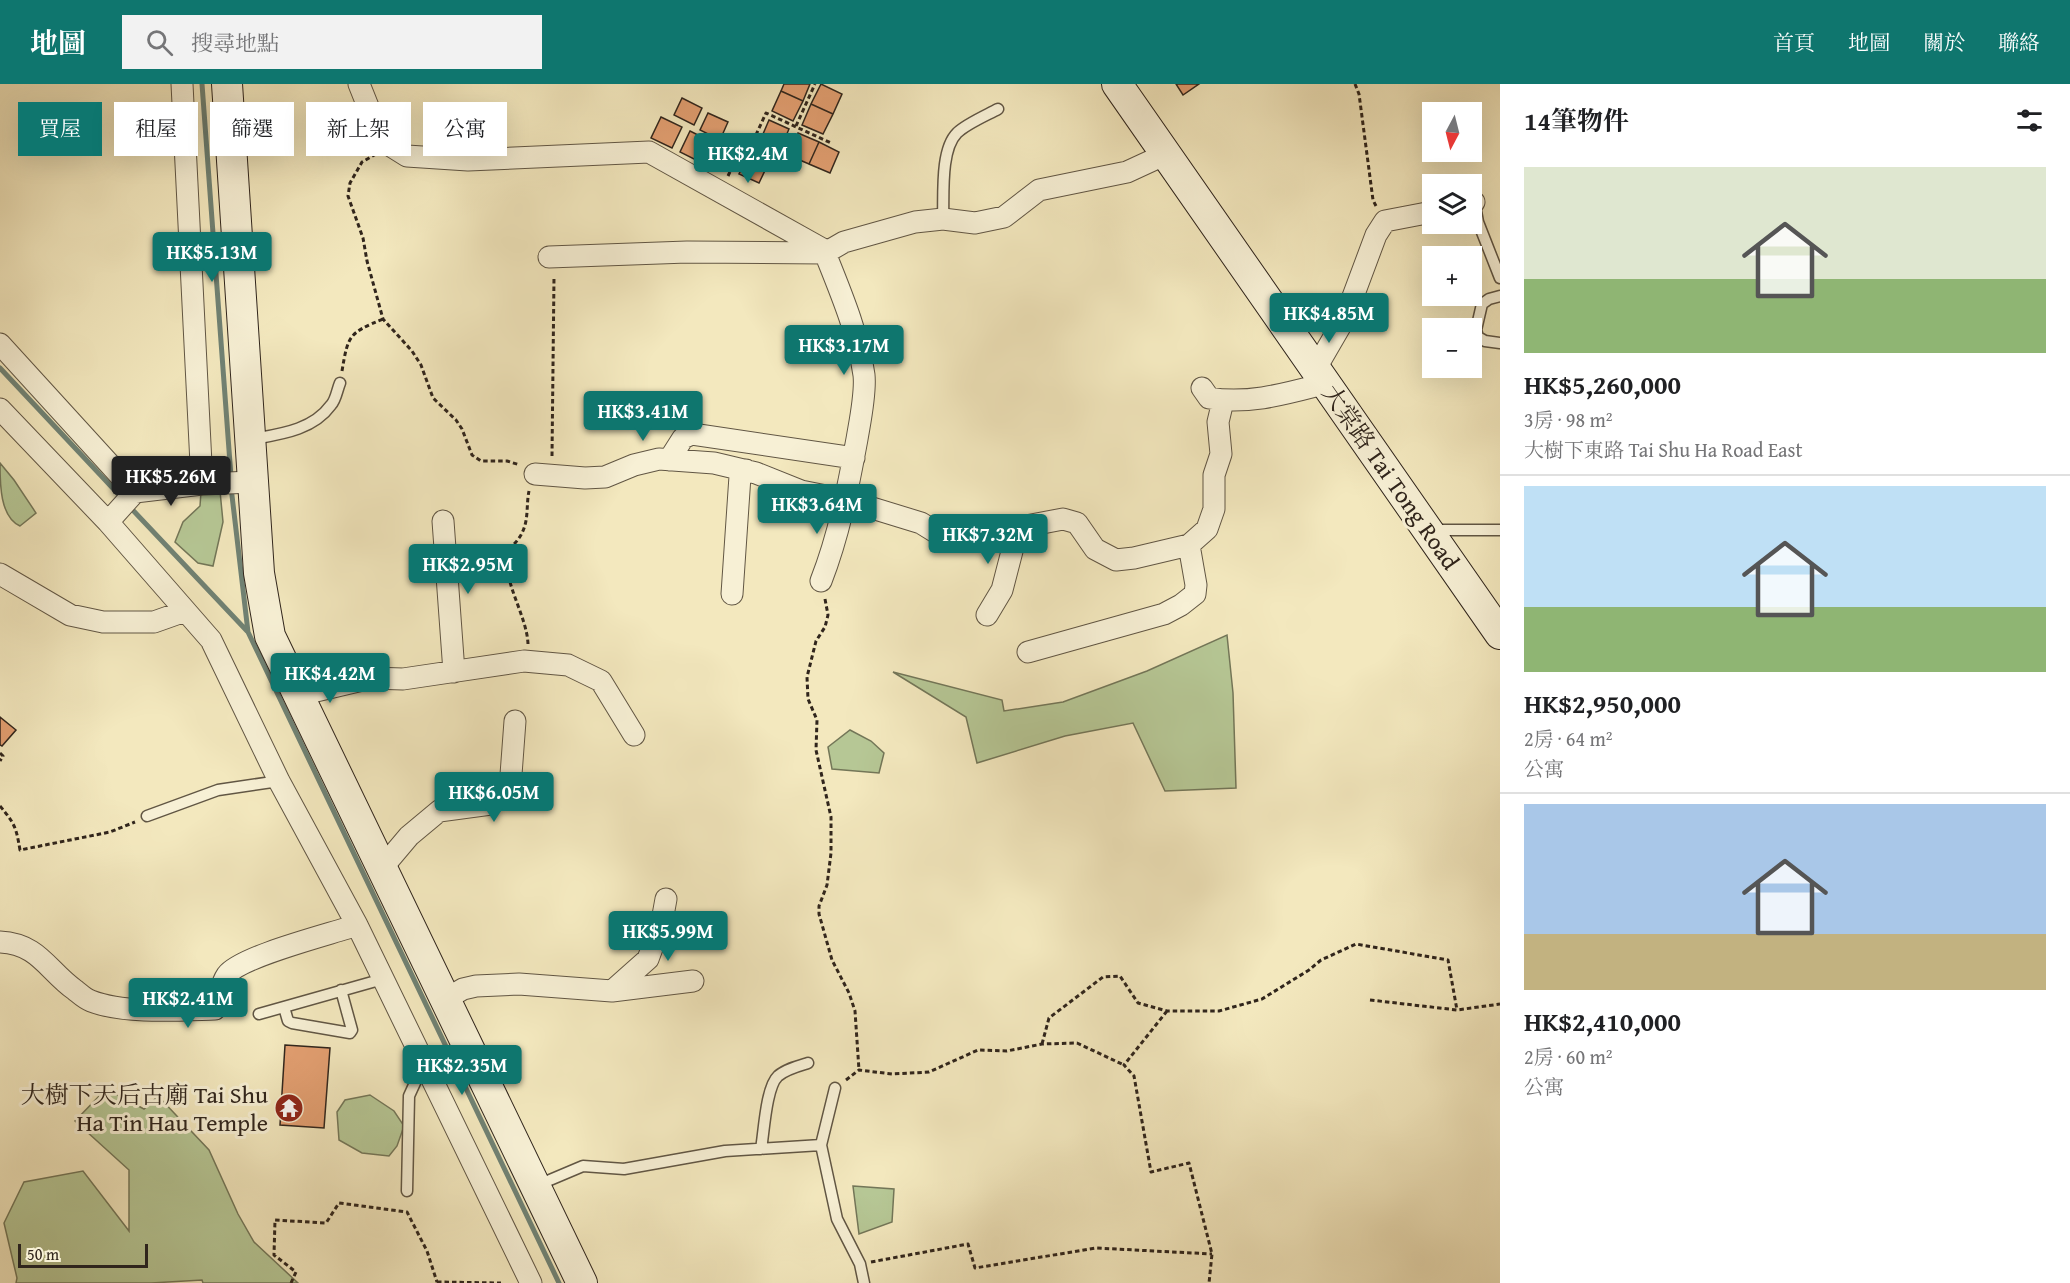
<!DOCTYPE html>
<html lang="zh-TW">
<head>
<meta charset="utf-8">
<style>
	body { margin:0; font-family:"Gentium Book Plus","Noto Serif TC",serif; background:#f2f2f2; color:#202124; height:100vh; display:flex; flex-direction:column; font-size:22px; white-space:nowrap }
	* { box-sizing:border-box; margin:0 }
	p { font-size:20px; color:#757577 }
	.icon { flex:none; width:33px; height:33px; fill:none; stroke:currentColor; stroke-width:2; stroke-linecap:round; stroke-linejoin:round }
	.map { position:relative; flex:1; overflow:hidden }
	.details { display:flex; flex-direction:column; background:#fff; width:570px }
	.details>* { flex:none }
	.banner { position:absolute; left:18px; top:18px; width:570px; height:54px; display:flex; gap:12px }
	.needle { width:39px; rotate:187deg }
	.buttons { position:absolute; left:1422px; top:18px; display:grid; gap:12px }
	.buttons a { display:grid; place-items:center; width:60px; height:60px; border-radius:0px; background:#fff; box-shadow:0 6px 24px #0002; font-size:30px }
	.scale { position:absolute; left:18px; bottom:15px; width:130px; box-sizing:border-box; padding-left:6px; border:3px solid #30251c; border-top:0; font-size:16px; line-height:21px; white-space:nowrap; color:#30251c; -webkit-text-stroke:4px #f7f0d5; paint-order:stroke }
	.price { position:absolute; translate:-50% -51px; padding:0 14px; border-radius:6px; background:#0f766e; color:#fff; font-size:20px; line-height:39px; filter:drop-shadow(0 2px 3px #0008) }
	.price::after { content:''; position:absolute; left:50%; top:36px; width:18px; height:14px; margin-left:-9px; background:inherit; clip-path:polygon(0 0,100% 0,50% 100%) }
	.price.active { background:#222; color:#fff }
	ul { padding:0; list-style:none }
	li { display:grid; align-content:center; gap:12px; height:318px; padding:0 24px }
	li+li { border-top:2px solid #e0e0e0 }
	li span { display:grid; place-items:center; height:186px; border-radius:0px; color:#555 }
	li>.icon { margin-inline-start:auto }
	span .icon { width:108px; height:108px; fill:#fffc; stroke-width:1 }
	li b { font-size:26px }
	h2 { display:flex; justify-content:space-between; align-items:center; height:72px; padding:0 24px; font-size:26px }
	.tag { padding:0 21px; border-radius:0px; background:#fff; box-shadow:0 6px 24px #0002; font-size:21px; line-height:54px }
	.tag.active { background:#0f766e; color:#fff }
	header { display:flex; align-items:center; gap:36px; box-sizing:border-box; height:84px; padding:0 30px; background:#0f766e; color:#fff }
	header strong { font-size:28px }
	nav { display:flex; gap:33px; margin-inline-start:auto; font-size:21px }
	.search { width:420px; height:54px; background:#f2f2f2; display:flex; align-items:center; gap:15px; box-sizing:border-box; padding:0 21px; border-radius:0px; color:#757577; font-size:22px }
	main { display:flex; flex:1; min-height:0 }
	.map>svg:first-child { display:block }
	.green { fill:#b6c795; stroke:#737658; stroke-width:1.5 }
	.lines { fill:none; stroke-linecap:round; stroke-linejoin:round }
	.stream { stroke:#708274; stroke-width:5 }
	.building { fill:#e39f71; stroke:#30251c; stroke-width:1.5 }
	.lane-casing { stroke:#615644; stroke-width:13 }
	.street-casing { stroke:#615644; stroke-width:23 }
	.secondary-casing { stroke:#30251c; stroke-width:32 }
	.path { stroke:#30251c; stroke-width:3; stroke-dasharray:4.5 3; stroke-linecap:butt }
	.lane { stroke:#f7f0d5; stroke-width:10 }
	.street { stroke:#f7f0d5; stroke-width:21 }
	.secondary { stroke:#f7f0d5; stroke-width:30 }
	.labels { text-anchor:middle; dominant-baseline:central; stroke-width:6; stroke-linejoin:round; paint-order:stroke }
	.street-label { font-size:24px; fill:#30251c; stroke:#f7f0d5 }
	.poi-label { font-size:24px; fill:#30251c; stroke:#f7f0d5; text-anchor:end }
</style>
</head>
<body>
<header>
<strong>地圖</strong>
<div class="search"><svg class="icon" aria-label="search" viewBox="0 0 24 24"><circle cx="10" cy="10" r="6"/><path d="M15 15l6 6"/></svg>搜尋地點</div>
<nav><a>首頁</a><a>地圖</a><a>關於</a><a>聯絡</a></nav>
</header>
<main>
<div class="map">
<svg width="1500" height="1199" viewBox="0 0 1500 1199">
	<rect width="100%" height="100%" fill="#f3e8be"/>
	<filter id="stains"><feTurbulence type="fractalNoise" baseFrequency=".00333" numOctaves="4"/><feColorMatrix values="0 0 0 0 .2 0 0 0 0 .09 0 0 0 0 .02 0 0 0 .5 -.17"/></filter>
	<radialGradient id="worn" r=".72"><stop offset=".6" stop-color="#630" stop-opacity="0"/><stop offset="1" stop-color="#630" stop-opacity=".3"/></radialGradient>
	<!-- green -->
	<path class="green" d="M0,379l14,17 22,33 -16,13c-20,-9 -20,-42 -20,-63z
		M220,407l3,31 -10,44 -15,-3 -23,-21 8,-20 17,-16 1,-14z
		M1227,551l6,58 3,95 -71,3 -32,-68 -68,13 -88,27 -11,-46 -73,-45 109,28 2,11 59,-9 84,-31z
		M850,646l21,11 13,12 -5,20 -47,-4 -4,-22z
		M106,1005l38,20 14,-13 51,54 29,64 16,28 44,41h-95l-1,-3 -51,3h-135l1,-5 -13,-55 20,-41 59,-11 46,60v-61l-54,-49z
		M370,1011l24,16 10,15 -7,20 -8,10 -27,-3 -23,-13 -2,-28 8,-12z
		M853,1102l41,3 -2,33 -33,12z"/>
	<g class="lines">
		<!-- stream -->
		<path class="stream" d="M202,0l29,393
			M0,284l122,130
			M231,403l17,145 311,651
			M128,421l119,126"/>
	</g>
	<!-- building -->
	<path class="building" d="M784,0h26l-7,17 -22,-10z
		M821,0l21,10 -9,20 -22,-10z
		M1176,0h23l-16,11z
		M781,7l22,10 -10,20 -21,-10z
		M682,14l20,10 -8,17 -20,-10z
		M811,20l22,10 -10,20 -21,-9z
		M708,29l20,9 -8,18 -20,-10z
		M661,33l21,10 -10,21 -21,-10z
		M769,36l20,9 -9,21 -20,-9z
		M690,47l20,10 -10,21 -20,-10z
		M798,49l21,9 -10,22 -21,-9z
		M710,57l21,9 -11,21 -20,-9z
		M819,58l20,10 -9,21 -21,-9z
		M749,69l20,9 -10,21 -20,-9z
		M0,633l16,13 -14,16 -2,-1z
		M285,961l45,3 -6,80 -44,-3z"/>
	<g class="lines">
		<!-- lane casing -->
		<g class="lane-casing">
			<path id="lane" d="M1472,106l6,32 22,56
				M943,135c1,-23 -3,-69 14,-86 9,-9 30,-18 41,-24
				M1500,212l-11,3 -7,5 -6,26 2,7 7,4 15,2
				M253,355c28,-5 60,-9 78,-34 5,-5 6,-15 9,-22
				M1431,446h69
				M147,732l71,-26 61,-9
				M284,923l4,14 4,2 58,10 2,-3 -11,-40
				M259,930l124,-35
				M821,1061l14,-57
				M761,1065c3,-17 5,-62 17,-73 8,-7 20,-10 30,-13
				M538,1101l45,-19 41,3 101,-18 96,-6 16,74 23,45 4,19
				M407,1107l2,-95 15,-33"/>
		</g>
		<!-- street casing -->
		<g class="street-casing">
			<path id="street" d="M182,0l20,400
				M359,0l14,35 18,27 16,10 61,4 181,-8 177,99
				M1472,119l2,-1
				M549,173l138,-5 138,1 19,-11 71,-20 28,-3 32,4 29,-6 35,-27 88,-18 39,-18
				M0,260l135,148
				M1316,284l29,-50 31,-83 9,-14 47,-9
				M1202,304l7,10c40,7 79,-5 118,-15
				M0,325l108,113 103,118 68,141 78,144 174,358
				M669,376l14,-22 9,-4 162,24
				M535,390l50,4 20,-1 29,-12 25,-6 55,4 42,10 45,18 45,9 75,23 21,13 17,3 104,-20 14,4 18,26 21,11 18,-2 55,-13 18,-16 7,-20v-34l7,-21 -3,-32 5,-21
				M443,437l11,151
				M108,438l27,-30 67,-8 51,-2
				M0,490l70,41 33,7h51l31,-11
				M821,497c18,-46 27,-93 36,-142 3,-18 9,-46 7,-64 -6,-42 -23,-82 -39,-122
				M732,510l8,-118 6,-6
				M987,531l15,-25 16,-62
				M1028,568l136,-38 17,-9 14,-11 1,-9 -7,-40
				M299,611l72,-17 32,1 121,-18 44,4 33,16 33,54
				M382,784l27,-32 30,-25 52,-7 19,-16 5,-67
				M0,858c39,2 47,28 75,48 5,4 10,9 16,11 33,13 89,9 124,8l7,-7c-1,-10 -1,-18 5,-27 14,-19 104,-41 130,-50
				M612,907l36,-32 14,-38 4,-22
				M446,915l17,-10 13,-3 43,-2 93,7 81,-10"/>
		</g>
		<!-- secondary casing -->
		<g class="secondary-casing">
			<path id="secondary" d="M227,0l32,489 11,63 312,647
				M1117,0l383,550"/>
		</g>
		<!-- path -->
		<path class="path" d="M1355,0l4,10 14,106 3,6
			M796,42l19,-42
			M376,70l-14,8 -12,21 -2,13 15,42 4,23 16,58 29,32 9,14 12,33 23,22 6,9 10,26 9,6h26l13,4
			M728,92l17,-36 10,-3 11,-24 65,30
			M342,287c6,-36 7,-38 41,-52
			M552,372l2,-179
			M825,515l3,16 -3,12 -9,14 -9,36 1,22 9,21 -1,30 15,67v36l-4,32 -8,21v8l13,46 17,33 6,18 4,59
			M528,560c-1,-27 -24,-61 -21,-87 2,-10 11,-15 15,-24 7,-14 4,-28 7,-42
			M0,669l3,3 -3,5
			M0,722c15,18 16,21 20,44l90,-18 25,-10
			M1370,916l87,10 43,-6
			M1167,927l-43,54 10,11 17,96 38,-9 23,91 -3,29
			M1042,960l7,-26 54,-41 17,-1 18,27 29,8h52l43,-12 47,-29 12,-10 35,-16 92,16 9,50
			M846,996l13,-10 33,4 37,-2 49,-22 29,1 35,-7 35,-1 47,22
			M871,1178l97,-18 7,24 121,-20 116,6
			M437,1198l64,1
			M291,1199l5,-11 -22,-17 1,-35 51,3 13,-20 68,9 20,39 10,31"/>
		<!-- lane -->
		<use href="#lane" class="lane"/>
		<!-- street -->
		<use href="#street" class="street"/>
		<!-- secondary -->
		<use href="#secondary" class="secondary"/>
	</g>
	<!-- icons -->
	<defs>
		<g id="temple-disc" transform="scale(1.5)"><circle r="9.5" fill="#8f2418" stroke="#f7f0d5"/><path d="M0-6L5-2H3V0L6.5 2.5H4V6H1.5V3h-3V6H-4V2.5H-6.5L-3 0V-2H-5Z" fill="#fff"/></g>
	</defs>
	<g fill-rule="evenodd">
		<use href="#temple-disc" x="289" y="1024"/>
	</g>
	<g class="labels">
		<!-- street labels -->
		<g class="street-label">
			<text transform="translate(1391 393) rotate(55)">大棠路 Tai Tong Road</text>
		</g>
		<!-- poi labels -->
		<g class="poi-label">
			<text x="268" y="1010">大樹下天后古廟 Tai Shu<tspan x="268" dy="28">Ha Tin Hau Temple</tspan></text>
		</g>
	</g>
	<rect width="100%" height="100%" filter="url(#stains)"/>
	<rect width="100%" height="100%" fill="url(#worn)"/>
</svg>
<div class="buttons">
<a><svg class="needle" viewBox="-14 -14 28 28"><path d="M0-13l5 13h-10z" fill="#e53935"/><path d="M0 13l5-13h-10z" fill="#757577"/></svg></a>
<a><svg class="icon" aria-label="layers" viewBox="0 0 24 24"><path d="M12 4l9 5-9 5-9-5zM3 14l9 5 9-5"/></svg></a>
<a>+</a>
<a>−</a>
</div>
<div class="scale">50 m</div>
<b class="price" style="left:748px;top:100px">HK$2.4M</b>
<b class="price" style="left:212px;top:199px">HK$5.13M</b>
<b class="price" style="left:1329px;top:260px">HK$4.85M</b>
<b class="price" style="left:844px;top:292px">HK$3.17M</b>
<b class="price" style="left:643px;top:358px">HK$3.41M</b>
<b class="price active" style="left:171px;top:423px">HK$5.26M</b>
<b class="price" style="left:817px;top:451px">HK$3.64M</b>
<b class="price" style="left:988px;top:481px">HK$7.32M</b>
<b class="price" style="left:468px;top:511px">HK$2.95M</b>
<b class="price" style="left:330px;top:620px">HK$4.42M</b>
<b class="price" style="left:494px;top:739px">HK$6.05M</b>
<b class="price" style="left:668px;top:878px">HK$5.99M</b>
<b class="price" style="left:188px;top:945px">HK$2.41M</b>
<b class="price" style="left:462px;top:1012px">HK$2.35M</b>
<div class="banner">
<a class="tag active">買屋</a>
<a class="tag">租屋</a>
<a class="tag">篩選</a>
<a class="tag">新上架</a>
<a class="tag">公寓</a>
</div>
</div>
<section class="details">
<h2>14筆物件<svg class="icon" aria-label="filters" viewBox="0 0 24 24"><path d="M4 7h16M4 17h16"/><circle cx="9" cy="7" r="2"/><circle cx="15" cy="17" r="2"/></svg></h2>
<ul>
<li><span style="background:linear-gradient(#dfe7d0 60%,#8fb573 0)"><svg class="icon" aria-label="home" viewBox="0 0 24 24"><path d="M3 11l9-7 9 7M6 9v11h12V9"/></svg></span><div><b>HK$5,260,000</b><p>3房 · 98 m²</p><p>大樹下東路 Tai Shu Ha Road East</p></div></li>
<li><span style="background:linear-gradient(#bfe0f5 65%,#8fb573 0)"><svg class="icon" aria-label="home" viewBox="0 0 24 24"><path d="M3 11l9-7 9 7M6 9v11h12V9"/></svg></span><div><b>HK$2,950,000</b><p>2房 · 64 m²</p><p>公寓</p></div></li>
<li><span style="background:linear-gradient(#a9c7e8 70%,#c2b280 0)"><svg class="icon" aria-label="home" viewBox="0 0 24 24"><path d="M3 11l9-7 9 7M6 9v11h12V9"/></svg></span><div><b>HK$2,410,000</b><p>2房 · 60 m²</p><p>公寓</p></div></li>
</ul>
</section>
</main>
</body>
</html>
